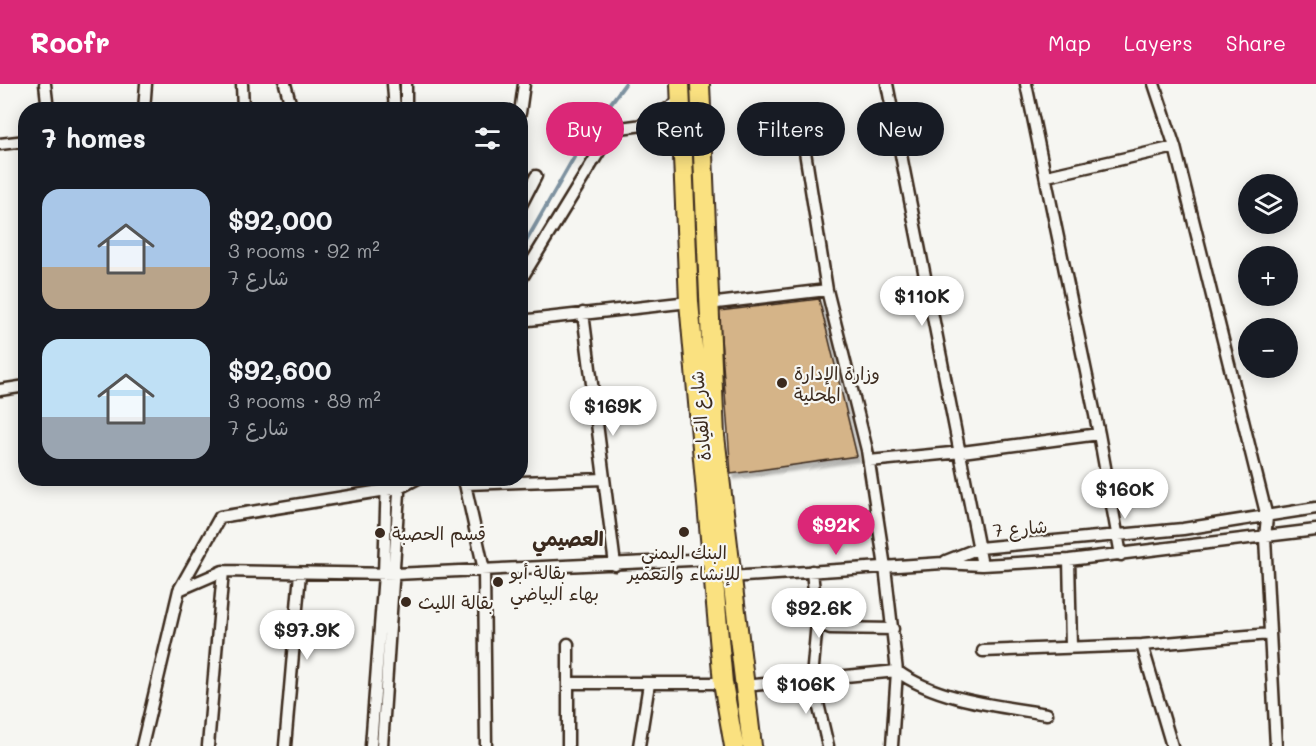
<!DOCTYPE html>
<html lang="en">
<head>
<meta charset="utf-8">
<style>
	body { margin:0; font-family:Mali,"Playpen Sans Arabic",sans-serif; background:#20242c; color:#f1f3f6; height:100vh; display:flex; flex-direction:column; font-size:22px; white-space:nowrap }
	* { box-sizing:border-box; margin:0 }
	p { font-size:20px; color:#9ea1a6 }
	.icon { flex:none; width:33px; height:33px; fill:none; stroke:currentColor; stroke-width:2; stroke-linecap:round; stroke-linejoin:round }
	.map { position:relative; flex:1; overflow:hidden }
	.panel { position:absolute; left:18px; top:18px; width:510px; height:384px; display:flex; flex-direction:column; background:#171b24; border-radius:24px; box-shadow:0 3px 15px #0003 }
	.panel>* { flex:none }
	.top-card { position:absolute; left:546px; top:18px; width:570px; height:54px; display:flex; gap:12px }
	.buttons { position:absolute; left:1238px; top:90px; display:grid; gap:12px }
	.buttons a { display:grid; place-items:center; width:60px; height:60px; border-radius:50%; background:#171b24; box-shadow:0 3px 15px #0003; font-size:30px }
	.price { position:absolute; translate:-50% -51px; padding:0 14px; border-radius:21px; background:#fff; color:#222; font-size:20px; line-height:39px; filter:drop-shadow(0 2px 3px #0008) }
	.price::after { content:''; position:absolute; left:50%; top:36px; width:18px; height:14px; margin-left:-9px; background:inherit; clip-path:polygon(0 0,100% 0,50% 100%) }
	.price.on { background:#db2777; color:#fff }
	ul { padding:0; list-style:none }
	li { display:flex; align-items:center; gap:18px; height:150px; padding:0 24px }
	li span { display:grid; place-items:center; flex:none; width:168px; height:120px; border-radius:18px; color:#555 }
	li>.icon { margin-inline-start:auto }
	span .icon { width:72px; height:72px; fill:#fffc; stroke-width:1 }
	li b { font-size:26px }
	h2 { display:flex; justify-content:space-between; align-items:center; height:72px; padding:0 24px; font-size:26px }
	.chip { padding:0 21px; border-radius:27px; background:#171b24; box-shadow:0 3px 15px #0003; font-size:21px; line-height:54px }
	.chip.on { background:#db2777; color:#fff }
	header { display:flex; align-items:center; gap:36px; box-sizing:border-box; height:84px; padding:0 30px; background:#db2777; color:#fff }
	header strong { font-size:28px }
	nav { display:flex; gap:33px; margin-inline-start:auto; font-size:21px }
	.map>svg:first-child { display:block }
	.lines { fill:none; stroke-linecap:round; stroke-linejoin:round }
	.stream { stroke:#7e92a0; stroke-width:4 }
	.building { fill:#d5b488; stroke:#3b2a1e; stroke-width:1.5; filter:url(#shadow) }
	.street-casing { stroke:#3b2a1e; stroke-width:15 }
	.primary-casing { stroke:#3b2a1e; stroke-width:22 }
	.street { stroke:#f6f6f2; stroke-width:10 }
	.primary { stroke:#fae180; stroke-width:18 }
	.poi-dot { fill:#3b2a1e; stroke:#f6f6f2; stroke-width:2 }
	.labels { text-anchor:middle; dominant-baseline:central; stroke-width:4.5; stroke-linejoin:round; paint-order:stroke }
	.poi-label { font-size:18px; fill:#3b2a1e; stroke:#f6f6f2; text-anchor:start }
	.street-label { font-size:18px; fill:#3b2a1e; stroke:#f6f6f2 }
	.neighbourhood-label { font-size:20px; font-weight:bold; fill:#3b2a1e; stroke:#f6f6f2 }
</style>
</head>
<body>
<header>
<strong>Roofr</strong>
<nav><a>Map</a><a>Layers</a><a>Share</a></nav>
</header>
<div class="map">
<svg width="1316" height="662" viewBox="0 0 1316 662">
	<defs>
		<filter id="shadow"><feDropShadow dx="3" dy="5" stdDeviation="1.5" flood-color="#0004"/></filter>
	</defs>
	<rect width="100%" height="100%" fill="#f6f6f2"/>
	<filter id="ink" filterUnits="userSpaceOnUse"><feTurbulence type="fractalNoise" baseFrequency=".0167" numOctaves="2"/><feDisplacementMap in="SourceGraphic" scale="12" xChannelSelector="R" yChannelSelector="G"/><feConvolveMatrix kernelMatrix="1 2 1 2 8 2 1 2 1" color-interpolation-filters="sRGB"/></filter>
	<g filter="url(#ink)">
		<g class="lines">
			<!-- stream -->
			<path class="stream" d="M520,168l65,-114 40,-54"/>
		</g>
		<!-- building -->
		<path class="building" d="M819,215l38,157 -126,18 -12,-163z"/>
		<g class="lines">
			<!-- street casing -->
			<g class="street-casing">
				<path id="street" d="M45,0l3,26
					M242,0l1,26
					M285,0l7,26
					M393,0l2,26
					M406,0v26
					M887,0l95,481
					M1026,0l73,350 22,121
					M1154,0l21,63 92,370 -2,21 11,208
					M144,26l2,-26
					M520,29l4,-29
					M0,60l26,-3
					M1047,92l128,-29
					M520,123l16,-31
					M520,197l93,-152 30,-4 38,-25
					M827,206l40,160 18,117 12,104 -5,75
					M708,220l119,-14 -28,-176
					M583,229l32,252
					M520,237l169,-19
					M0,306l26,-4
					M869,377l93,-9 137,-18
					M459,394l6,6 19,86 2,176
					M465,400l139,-5
					M1069,476l2,86
					M946,477l33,-13 204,-19 133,-21
					M812,487l5,51 13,6 63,1
					M730,493l213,-14 39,2 87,-5 247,-30
					M179,506l44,-19 172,3 317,-15
					M817,538l-5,56 16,68
					M1142,561l30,101
					M983,567l159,-6 128,-11
					M569,599h154
					M744,602l153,-15c39,29 102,35 150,43
					M142,662l37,-156 41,-73 179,-29 19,-10
					M208,662l15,-175
					M285,662l15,-173
					M371,662l13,-172 3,-96
					M382,662l18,-268
					M568,662v-102
					M639,662l10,-62"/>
			</g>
			<!-- primary casing -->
			<g class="primary-casing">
				<path id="primary" d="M680,0l9,218 34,381 11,63
					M700,0l15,352 37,310"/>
			</g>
			<!-- street -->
			<use href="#street" class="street"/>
			<!-- primary -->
			<use href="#primary" class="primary"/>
		</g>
	</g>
	<!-- markers -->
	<g class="poi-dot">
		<circle cx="782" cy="299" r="6"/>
		<circle cx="684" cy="448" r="6"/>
		<circle cx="380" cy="449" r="6"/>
		<circle cx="498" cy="498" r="6"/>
		<circle cx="406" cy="518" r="6"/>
	</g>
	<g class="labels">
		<!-- poi labels -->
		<g class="poi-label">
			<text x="794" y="289">وزارة الإدارة<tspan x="794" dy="21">المحلية</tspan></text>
			<text x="392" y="449">قسم الحصبة</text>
			<text x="684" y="468" text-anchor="middle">البنك اليمني<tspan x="684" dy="21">للإنشاء والتعمير</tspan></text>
			<text x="510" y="488">بقالة أبو<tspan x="510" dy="21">بهاء البياضي</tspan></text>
			<text x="418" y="518">بقالة الليث</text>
		</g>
		<!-- street labels -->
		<g class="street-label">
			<text transform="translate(700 332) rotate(-95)">شارع القيادة</text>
			<text transform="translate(1020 444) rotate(-5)">شارع 7</text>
		</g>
		<!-- neighbourhood labels -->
		<g class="neighbourhood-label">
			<text x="568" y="454">العصيمي</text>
		</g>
	</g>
</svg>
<div class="buttons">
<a><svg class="icon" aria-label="layers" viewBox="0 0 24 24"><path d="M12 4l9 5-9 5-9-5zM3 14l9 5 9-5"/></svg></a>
<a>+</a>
<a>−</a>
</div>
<b class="price" style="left:922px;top:243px">$110K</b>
<b class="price" style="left:613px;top:353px">$169K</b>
<b class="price" style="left:1125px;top:436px">$160K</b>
<b class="price on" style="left:836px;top:472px">$92K</b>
<b class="price" style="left:819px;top:555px">$92.6K</b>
<b class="price" style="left:307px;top:577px">$97.9K</b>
<b class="price" style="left:806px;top:631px">$106K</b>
<div class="top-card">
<a class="chip on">Buy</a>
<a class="chip">Rent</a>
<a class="chip">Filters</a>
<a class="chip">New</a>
</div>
<section class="panel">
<h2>7 homes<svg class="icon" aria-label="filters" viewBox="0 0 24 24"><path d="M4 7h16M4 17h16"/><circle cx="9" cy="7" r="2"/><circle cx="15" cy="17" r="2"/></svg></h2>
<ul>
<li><span style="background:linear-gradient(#a9c7e8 65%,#b9a48a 0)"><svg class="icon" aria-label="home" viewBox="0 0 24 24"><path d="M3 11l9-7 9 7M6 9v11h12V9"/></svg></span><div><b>$92,000</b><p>3 rooms · 92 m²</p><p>شارع 7</p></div></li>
<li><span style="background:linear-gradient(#bfe0f5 65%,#9aa5b1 0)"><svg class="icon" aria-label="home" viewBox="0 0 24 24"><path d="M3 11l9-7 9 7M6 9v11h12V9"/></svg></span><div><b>$92,600</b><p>3 rooms · 89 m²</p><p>شارع 7</p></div></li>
</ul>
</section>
</div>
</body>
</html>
